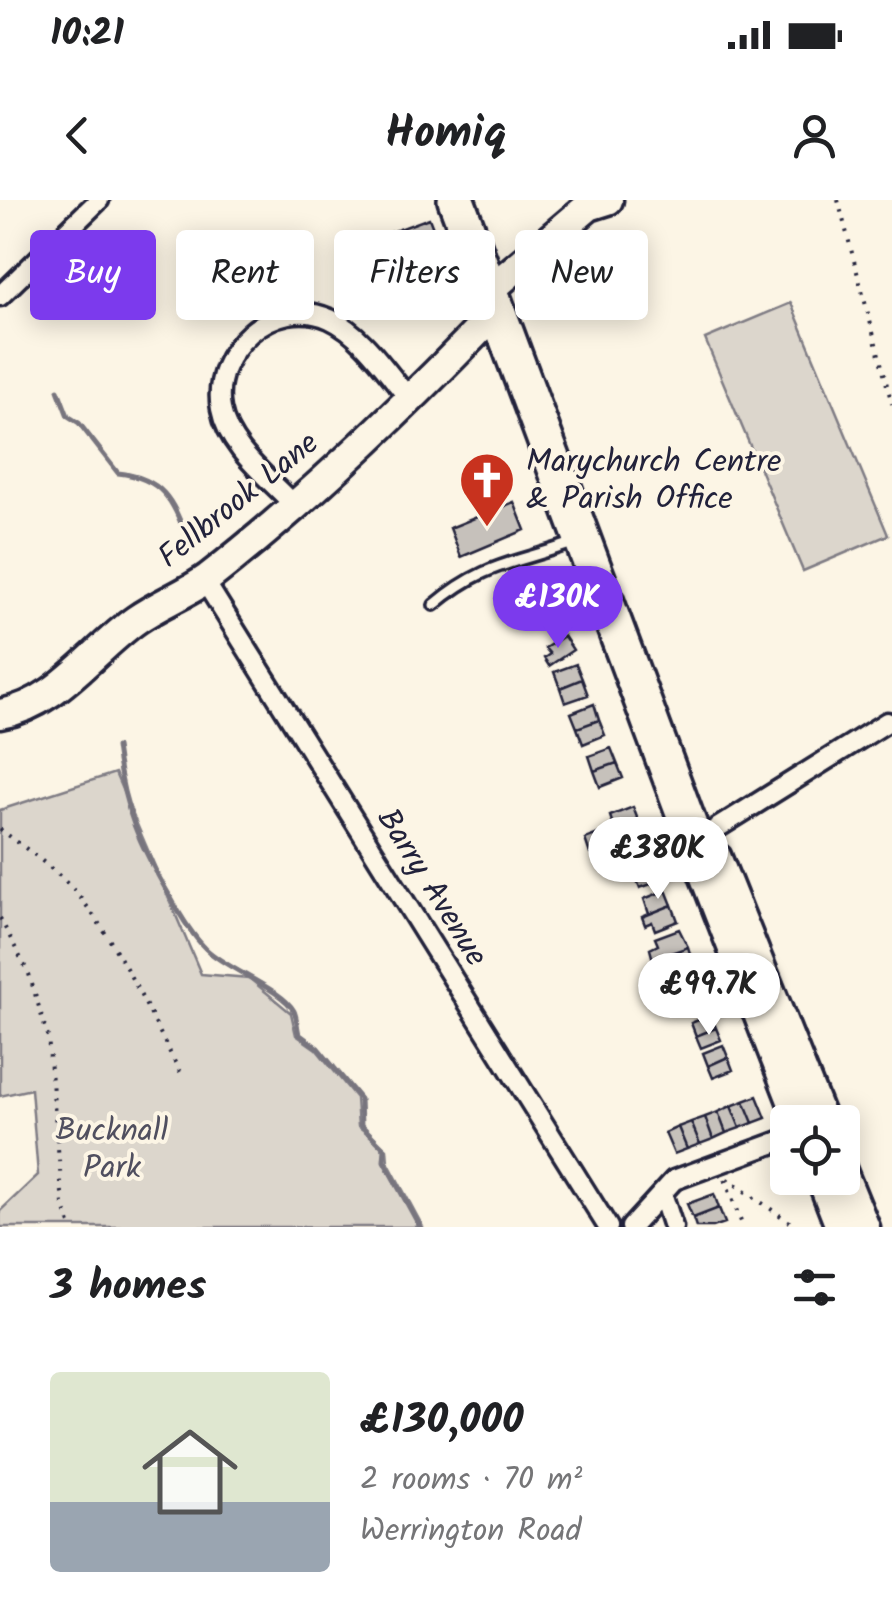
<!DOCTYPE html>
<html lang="en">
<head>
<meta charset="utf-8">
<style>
	body { margin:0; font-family:Kalam,sans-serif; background:#f2f2f2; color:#202124; height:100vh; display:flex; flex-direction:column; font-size:38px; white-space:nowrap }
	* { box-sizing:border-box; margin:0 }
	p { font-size:32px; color:#757577 }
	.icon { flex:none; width:55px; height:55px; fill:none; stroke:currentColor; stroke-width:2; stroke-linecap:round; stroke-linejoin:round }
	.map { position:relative; height:1027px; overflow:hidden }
	.drawer { display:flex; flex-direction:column; background:#fff; flex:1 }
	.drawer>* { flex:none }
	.hud { position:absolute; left:30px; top:30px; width:832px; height:90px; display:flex; gap:20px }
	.tools { position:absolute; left:770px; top:905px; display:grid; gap:20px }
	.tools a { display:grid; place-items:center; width:90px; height:90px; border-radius:10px; background:#fff; box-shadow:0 5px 25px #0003; font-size:50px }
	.price { position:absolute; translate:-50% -85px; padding:0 22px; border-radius:35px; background:#fff; color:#222; font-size:32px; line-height:65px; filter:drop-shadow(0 2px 5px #0008) }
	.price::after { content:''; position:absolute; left:50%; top:60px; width:30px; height:22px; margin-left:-15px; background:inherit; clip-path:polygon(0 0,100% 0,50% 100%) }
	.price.selected { background:#7c3aed; color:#fff }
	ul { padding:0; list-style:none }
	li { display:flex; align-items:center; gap:30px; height:250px; padding:0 50px }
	li span { display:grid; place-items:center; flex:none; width:280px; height:200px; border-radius:10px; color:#555 }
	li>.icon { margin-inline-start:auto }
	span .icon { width:120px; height:120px; fill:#fffc; stroke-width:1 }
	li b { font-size:42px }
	h2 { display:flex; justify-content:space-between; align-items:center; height:120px; padding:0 50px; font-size:42px }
	.tag { padding:0 35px; border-radius:10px; background:#fff; box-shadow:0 5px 25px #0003; font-size:35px; line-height:90px }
	.tag.selected { background:#7c3aed; color:#fff }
	.status { display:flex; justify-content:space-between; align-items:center; height:70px; padding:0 50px; background:#fff; direction:ltr }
	.status svg { height:28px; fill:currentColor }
	header { display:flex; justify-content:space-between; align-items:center; height:130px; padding:0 50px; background:#fff; font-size:45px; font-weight:700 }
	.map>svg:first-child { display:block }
	.green { fill:#dcd6cc; stroke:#7f7c84; stroke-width:2.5 }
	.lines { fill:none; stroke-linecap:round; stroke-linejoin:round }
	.stream { stroke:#78757e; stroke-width:5 }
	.building { fill:#c6c1bb; stroke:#22223b; stroke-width:2.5 }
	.lane-casing { stroke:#22223b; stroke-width:16 }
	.street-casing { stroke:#22223b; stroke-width:25 }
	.secondary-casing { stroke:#22223b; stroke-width:35 }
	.highway-casing { stroke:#22223b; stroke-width:42 }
	.path { stroke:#22223b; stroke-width:4; stroke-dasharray:2.5 8; stroke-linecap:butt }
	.lane { stroke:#fcf5e5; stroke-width:9 }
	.street { stroke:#fcf5e5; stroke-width:18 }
	.secondary { stroke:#fcf5e5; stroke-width:28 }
	.highway { stroke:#fcf5e5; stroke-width:35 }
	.labels { text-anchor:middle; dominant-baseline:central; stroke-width:8; stroke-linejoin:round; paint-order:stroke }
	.poi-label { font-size:32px; fill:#22223b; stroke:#fcf5e5; text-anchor:start }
	.street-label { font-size:32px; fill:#22223b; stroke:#fcf5e5 }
	.park-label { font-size:32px; fill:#504f5f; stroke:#fcf5e5 }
</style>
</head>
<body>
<div class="status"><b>10:21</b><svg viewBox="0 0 49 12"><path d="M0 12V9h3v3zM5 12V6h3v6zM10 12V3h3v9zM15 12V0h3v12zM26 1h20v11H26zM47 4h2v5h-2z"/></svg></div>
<header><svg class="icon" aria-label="back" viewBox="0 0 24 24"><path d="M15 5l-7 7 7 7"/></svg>Homiq<svg class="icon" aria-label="person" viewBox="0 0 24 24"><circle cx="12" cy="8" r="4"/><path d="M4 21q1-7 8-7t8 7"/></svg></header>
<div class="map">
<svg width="892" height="1027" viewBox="0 0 892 1027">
	<rect width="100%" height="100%" fill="#fcf5e5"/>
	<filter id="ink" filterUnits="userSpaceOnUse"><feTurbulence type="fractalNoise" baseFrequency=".01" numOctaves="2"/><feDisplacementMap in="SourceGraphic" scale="20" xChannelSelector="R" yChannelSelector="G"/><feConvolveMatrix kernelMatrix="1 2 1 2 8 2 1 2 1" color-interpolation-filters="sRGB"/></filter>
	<g filter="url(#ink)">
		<!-- green -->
		<path class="green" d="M791,103l97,232 -85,36 -98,-232z
			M115,573l86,201 48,4 42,35 5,22 20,14 40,49 2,28 29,23 1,13 35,65h-423v-16l38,-36 -7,-86 -31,7v-286z"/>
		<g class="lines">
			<!-- stream -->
			<path class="stream" d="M58,190l10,26 11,7 39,50c52,6 56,35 74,77
				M116,547c8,63 23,97 55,151 9,17 21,37 35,51 20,20 76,40 88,62 3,6 3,16 5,23l19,14 42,51 1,26 24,24 -1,12 36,66"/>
		</g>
		<!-- building -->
		<path class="building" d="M429,18l5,13 -39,14 -2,-5 -4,2 -3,-8z
			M434,31l3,10 -43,15 -2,-5 15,-6 -2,-4z
			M437,41l3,9 -47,13 -2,-6z
			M440,50l4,10 -40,15 -3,-8z
			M444,60l3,9 -44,13 -2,-6z
			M447,69l4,9 -38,14 -1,-5 9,-3 -2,-5z
			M451,78l7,20 -31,7 3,6 -16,5 -3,-9 -4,2 -5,-13z
			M514,302l11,28 -64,27 -11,-29z
			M564,436l9,14 -24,16 -5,-8 6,-4 -5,-6z
			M576,464l6,15 -22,9 -6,-16z
			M582,479l6,16 -23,8 -5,-15z
			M594,504l5,16 -22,8 -6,-15z
			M599,520l6,15 -22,9 -6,-16z
			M611,548l6,15 -23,8 -5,-15z
			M617,563l6,15 -23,9 -6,-16z
			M633,607l13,34 -23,8 -2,-4 -31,9 -5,-15 29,-11 -4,-12z
			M651,649l6,15 -23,9 -5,-15z
			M657,664l6,16 -23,8 -6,-15z
			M666,690l6,15 -23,9 -5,-15z
			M672,705l6,16 -23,9 -3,-8 -7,3 -3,-8z
			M679,729l9,18 -35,13 -3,-11 8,-4 -3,-7z
			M688,747l5,16 -22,8 -6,-16z
			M697,774l6,15 -32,12 -4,-10 6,-2 -2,-5z
			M703,789l5,15 -25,10 -3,-8 -6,3 -3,-8z
			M711,815l5,13 -20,8 -5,-13z
			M716,828l5,12 -20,8 -5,-12z
			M723,845l5,12 -20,9 -5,-13z
			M728,857l5,13 -20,8 -5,-12z
			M757,896l9,22 -13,5 -9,-22z
			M744,901l9,22 -13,5 -9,-22z
			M731,906l9,22 -14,5 -8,-21z
			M718,912l8,21 -13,6 -8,-22z
			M705,917l8,22 -13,5 -9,-22z
			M691,922l9,22 -13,5 -9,-22z
			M678,927l9,22 -13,5 -9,-21z
			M714,994l5,14 -26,10 -6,-14z
			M719,1008l6,15 -12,4h-17l-3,-9z"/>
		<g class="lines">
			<!-- lane casing -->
			<g class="lane-casing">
				<path id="lane" d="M434,405c52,-44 82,-41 141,-63"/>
			</g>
			<!-- street casing -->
			<g class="street-casing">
				<path id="street" d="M0,96l99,-96
					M295,306c-26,-28 -67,-58 -74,-97 -11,-57 53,-116 109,-90 33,15 58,55 81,82
					M204,380l404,647
					M695,642l192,-120
					M721,655l107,267
					M842,958l28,69
					M662,993l11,34
					M631,1027l43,-47 114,-42"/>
			</g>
			<!-- secondary casing -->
			<g class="secondary-casing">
				<path id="secondary" d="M491,89l98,-83 19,-6
					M0,514c56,-9 92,-63 136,-94 23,-16 50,-26 72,-42 104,-81 199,-173 290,-268"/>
			</g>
			<!-- highway casing -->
			<g class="highway-casing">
				<path id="highway" d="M456,0l239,642 109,280
					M825,978l19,49"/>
			</g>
			<!-- path -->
			<path class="path" d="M838,0l54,204
				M0,629c29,22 60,43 83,72 39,51 67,114 97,171
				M0,718l29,56 19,63 15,167 8,23
				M727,979l70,48
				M725,980l18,47"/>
			<!-- lane -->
			<use href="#lane" class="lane"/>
			<!-- street -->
			<use href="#street" class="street"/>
			<!-- secondary -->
			<use href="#secondary" class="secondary"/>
			<!-- highway -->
			<use href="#highway" class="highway"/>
		</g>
	</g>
	<!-- icons -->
	<defs>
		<g id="church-pin" transform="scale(2.875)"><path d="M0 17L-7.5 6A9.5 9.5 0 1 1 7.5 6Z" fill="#c8321e" stroke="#fcf5e5"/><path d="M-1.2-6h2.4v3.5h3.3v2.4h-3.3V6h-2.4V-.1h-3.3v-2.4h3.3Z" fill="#fff"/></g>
	</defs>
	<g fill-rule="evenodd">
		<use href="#church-pin" x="487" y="280"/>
	</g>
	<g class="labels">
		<!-- poi labels -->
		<g class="poi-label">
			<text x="526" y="262">Marychurch Centre<tspan x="526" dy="37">&amp; Parish Office</tspan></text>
		</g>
		<!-- street labels -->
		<g class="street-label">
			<text transform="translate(239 301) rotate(-39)">Fellbrook Lane</text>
			<text transform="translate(431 688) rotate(58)">Barry Avenue</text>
		</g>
		<!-- park labels -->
		<g class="park-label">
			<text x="112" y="931">Bucknall<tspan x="112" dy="37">Park</tspan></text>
		</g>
	</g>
</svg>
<div class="tools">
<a><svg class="icon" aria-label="locate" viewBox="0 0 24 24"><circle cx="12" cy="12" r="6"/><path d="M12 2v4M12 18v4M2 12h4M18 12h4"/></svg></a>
</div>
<b class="price selected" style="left:558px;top:451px">£130K</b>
<b class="price" style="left:658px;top:702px">£380K</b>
<b class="price" style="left:709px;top:838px">£99.7K</b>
<div class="hud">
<a class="tag selected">Buy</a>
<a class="tag">Rent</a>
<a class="tag">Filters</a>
<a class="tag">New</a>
</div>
</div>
<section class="drawer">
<h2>3 homes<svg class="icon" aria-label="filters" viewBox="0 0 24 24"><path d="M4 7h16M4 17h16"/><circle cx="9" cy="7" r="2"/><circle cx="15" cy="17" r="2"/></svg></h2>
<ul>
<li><span style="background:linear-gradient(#dfe7d0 65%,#9aa5b1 0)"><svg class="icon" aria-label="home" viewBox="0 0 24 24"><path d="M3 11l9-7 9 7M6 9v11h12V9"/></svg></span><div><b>£130,000</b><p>2 rooms · 70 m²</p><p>Werrington Road</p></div></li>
</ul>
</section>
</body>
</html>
